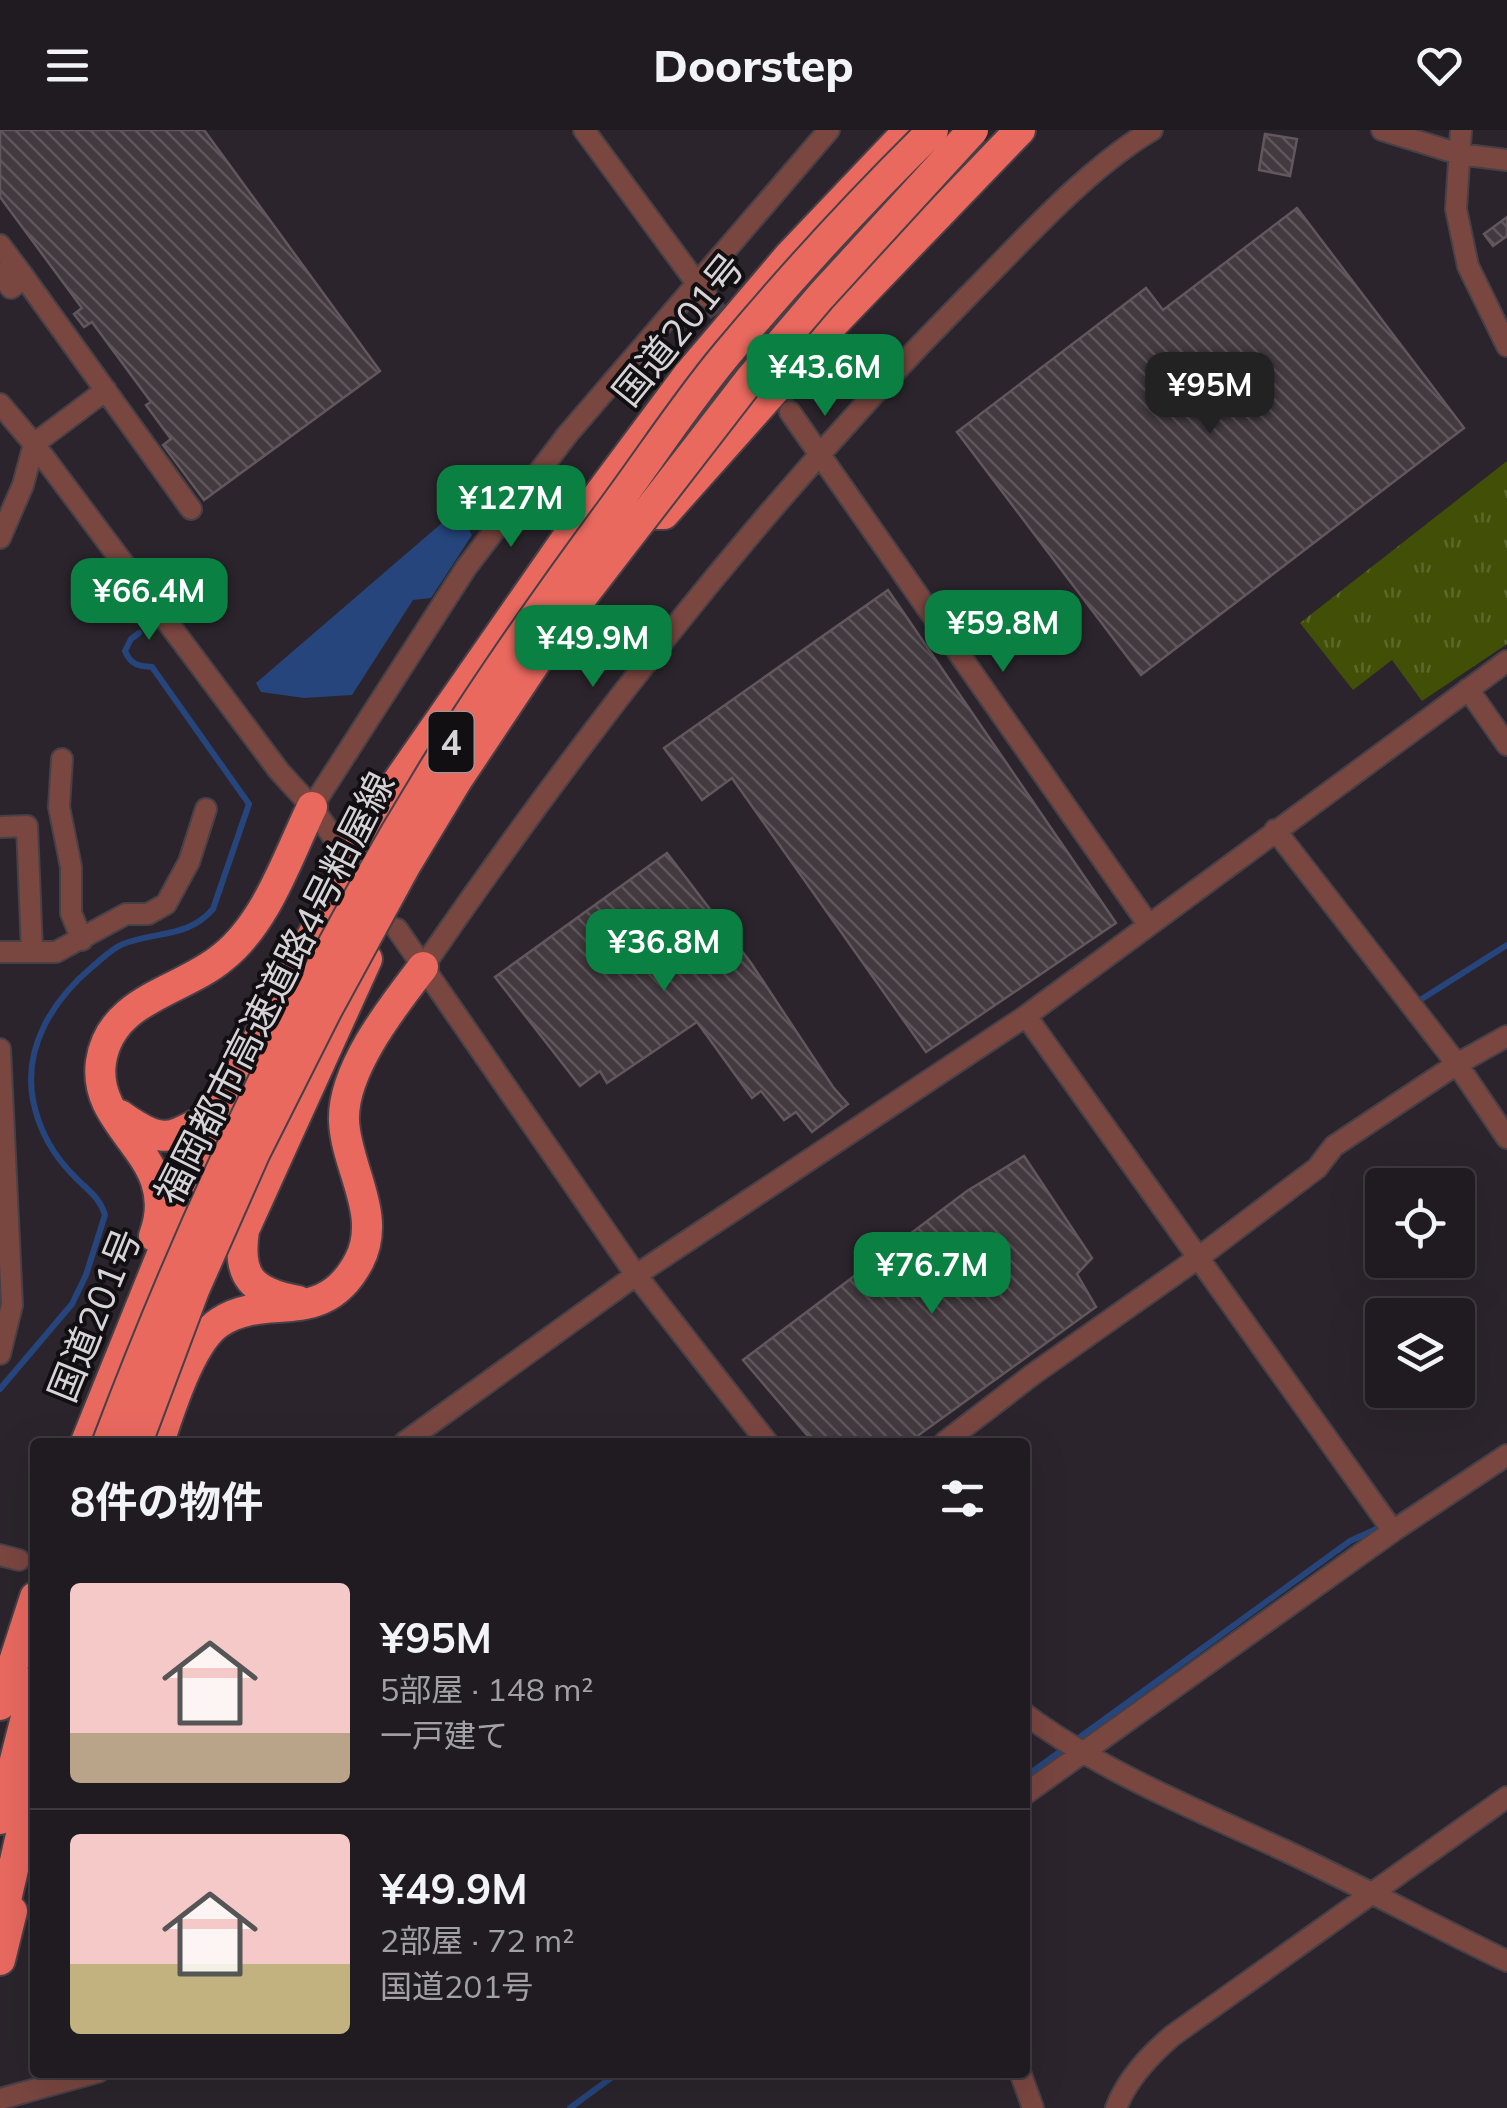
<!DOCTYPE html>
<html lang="ja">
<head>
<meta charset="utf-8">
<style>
	body { margin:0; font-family:Mulish,"Noto Sans JP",sans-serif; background:#28242a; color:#f1f3f6; height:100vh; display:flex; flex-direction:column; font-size:38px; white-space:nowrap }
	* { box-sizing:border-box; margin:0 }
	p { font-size:32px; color:#a2a1a5 }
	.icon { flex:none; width:55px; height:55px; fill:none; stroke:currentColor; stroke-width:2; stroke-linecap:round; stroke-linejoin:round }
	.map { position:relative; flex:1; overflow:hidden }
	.details { position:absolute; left:30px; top:1308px; width:1000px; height:640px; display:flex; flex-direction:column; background:#201b21; border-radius:10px; box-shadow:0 10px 40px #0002,0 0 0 2px #3d393f }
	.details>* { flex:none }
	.fabs { position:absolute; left:1365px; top:1038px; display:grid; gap:20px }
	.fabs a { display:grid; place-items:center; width:110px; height:110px; border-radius:10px; background:#201b21; box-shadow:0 10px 40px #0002,0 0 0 2px #3d393f; font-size:50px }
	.price { position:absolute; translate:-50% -85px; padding:0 22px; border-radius:20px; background:#0b8043; color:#fff; font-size:32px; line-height:65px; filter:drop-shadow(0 2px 5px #0008) }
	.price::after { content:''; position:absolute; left:50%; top:60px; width:30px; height:22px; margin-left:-15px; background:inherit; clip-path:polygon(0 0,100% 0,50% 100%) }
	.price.selected { background:#222; color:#fff }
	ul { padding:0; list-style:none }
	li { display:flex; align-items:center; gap:30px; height:250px; padding:0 40px }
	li+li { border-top:2px solid #3d393f }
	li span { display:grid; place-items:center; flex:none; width:280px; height:200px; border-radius:10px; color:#555 }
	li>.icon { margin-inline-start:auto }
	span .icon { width:120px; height:120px; fill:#fffc; stroke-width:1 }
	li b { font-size:42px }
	h2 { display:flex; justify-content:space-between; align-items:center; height:120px; padding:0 40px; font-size:42px }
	header { display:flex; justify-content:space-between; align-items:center; height:130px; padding:0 40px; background:#201b21; font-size:45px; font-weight:800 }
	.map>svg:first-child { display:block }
	.grass { fill:url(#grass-tufts) }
	.water { fill:#26457c }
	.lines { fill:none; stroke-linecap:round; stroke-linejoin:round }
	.stream { stroke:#26457c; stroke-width:6 }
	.building { fill:url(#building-back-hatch); stroke:#61575c; stroke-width:2.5 }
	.minor-tunnel { stroke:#453e46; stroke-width:20; stroke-dasharray:20 10; stroke-linecap:butt }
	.minor-casing { stroke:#474047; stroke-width:24 }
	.highway-casing { stroke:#474047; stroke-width:34 }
	.minor { stroke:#7a4640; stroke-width:20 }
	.highway { stroke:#e9695f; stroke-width:30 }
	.highway-bridge-casing { stroke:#474047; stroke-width:34; stroke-linecap:butt }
	.highway-bridge { stroke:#e9695f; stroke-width:30 }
	.labels { text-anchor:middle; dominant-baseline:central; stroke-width:8; stroke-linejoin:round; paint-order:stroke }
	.shield { fill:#110f12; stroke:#9c989c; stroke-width:2.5 }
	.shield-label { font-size:35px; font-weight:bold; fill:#d7d3d7 }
	.street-label { font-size:38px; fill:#d7d3d7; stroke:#110f12 }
</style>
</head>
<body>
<header><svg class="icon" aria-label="menu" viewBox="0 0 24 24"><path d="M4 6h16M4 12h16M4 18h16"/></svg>Doorstep<svg class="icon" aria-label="heart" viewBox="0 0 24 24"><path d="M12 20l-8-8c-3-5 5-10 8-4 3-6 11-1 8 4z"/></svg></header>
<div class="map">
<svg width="1507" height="1978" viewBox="0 0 1507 1978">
	<defs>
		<pattern id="grass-tufts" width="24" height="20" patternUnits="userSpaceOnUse" patternTransform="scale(2.5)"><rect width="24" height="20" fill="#415006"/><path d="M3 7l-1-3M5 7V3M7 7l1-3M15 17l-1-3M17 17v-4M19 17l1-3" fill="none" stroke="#5c682a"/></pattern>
		<pattern id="building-back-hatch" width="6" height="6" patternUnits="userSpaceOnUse" patternTransform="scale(2.5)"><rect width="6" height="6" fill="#433a3f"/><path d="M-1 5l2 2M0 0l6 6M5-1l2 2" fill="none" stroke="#5d565a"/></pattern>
	</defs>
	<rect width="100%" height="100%" fill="#2b242c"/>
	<!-- grass -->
	<path class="grass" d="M1507,331v183l-85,57 -30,-41 -39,30 -53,-67z"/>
	<!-- water -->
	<path class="water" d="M457,380l15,25 -41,63 -18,2 -61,95 -48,3 -43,-6 -5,-9z"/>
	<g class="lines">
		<!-- stream -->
		<path class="stream" d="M1417,872l90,-57
			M0,1259l72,-85 14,-29 19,-60c-5,-17 -16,-24 -28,-36 -22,-21 -38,-48 -44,-79 -10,-53 20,-100 59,-133 10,-8 19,-18 31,-23 33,-13 65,-6 90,-35l36,-105 -97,-137c-14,-1 -21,-2 -27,-16l6,-12 8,-6
			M1025,1647l325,-236 35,-16
			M570,1978l49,-36"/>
	</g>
	<!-- building -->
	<path class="building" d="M0,0h204l176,241 -176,129 -41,-55 8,-6 -25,-34 5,-3 -59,-80 -8,5 -10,-13 8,-6 -82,-111z
		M1265,4l32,5 -7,37 -31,-6z
		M1297,78l167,220 -323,247 -184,-243 189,-144 17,22z
		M1507,87v19l-14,10 -9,-12z
		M888,460l228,333 -190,129 -194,-274 -30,22 -38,-52z
		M667,723l84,110 82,124 15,17 -36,28 -16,-20 -12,8 -23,-29 -9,7 -55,-76 -90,61 -7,-12 -20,15 -85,-109z
		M1024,1026l68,102 -15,16 19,33 -187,135h-96l-70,-82 224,-169z"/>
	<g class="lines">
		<!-- minor-tunnel -->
		<path class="minor-tunnel" d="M707,167l83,115"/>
		<!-- minor casing -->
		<g class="minor-casing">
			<path id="minor" d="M584,0l123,167
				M1382,0l77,24 48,6
				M1461,0l-5,79 12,57 39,80
				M0,115l24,32
				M0,143l11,15 13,-11 167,232
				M0,274l34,40 245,327 33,36 29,41
				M790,282l358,512
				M0,408l23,-53 11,-41 72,-54
				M1468,559l39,56
				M62,629l-3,48 12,60v46l11,27
				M312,677l154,-239 101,-133 262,-305
				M0,697l27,-1 5,124
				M1275,700l182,234 50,74
				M397,799l239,346 131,167
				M0,822h56l70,-38h22l18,-10 23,-42 17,-53
				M423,837c163,-237 341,-465 544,-670 55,-55 118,-127 185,-167
				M1026,886l367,515
				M0,919l12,256 -12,49
				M405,1312l231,-167 390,-259 481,-355
				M945,1312l87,-67 166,-117 119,-90 17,-22 123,-82 50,-28
				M0,1425l19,5
				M1025,1584c79,59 175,97 263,138 74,35 146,74 219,109
				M1025,1664l368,-263 114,-76
				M1020,1942l13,36
				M0,1969l98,-27
				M1116,1978c11,-29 33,-52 56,-72l335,-239"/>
		</g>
		<!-- highway casing -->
		<g class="highway-casing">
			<path id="highway" d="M649,384h15l171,-192 185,-192
				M120,985c49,35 51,20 99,-2
				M154,1106c30,-80 -63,-106 -53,-174 9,-64 81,-70 122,-105 44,-35 65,-101 89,-150
				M298,1171c-46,-9 -61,-23 -54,-71l123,-271
				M86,1312l133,-329 163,-309 189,-272 117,-157 102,-120 119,-125
				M159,1312c11,-32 32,-102 61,-120 47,-31 103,8 139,-61 24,-46 -13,-93 -15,-140 -2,-51 49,-115 79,-154
				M0,1575l35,-108
				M0,1689l35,-137
				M0,1796l35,-152
				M0,1830l12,-49"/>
		</g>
		<!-- minor -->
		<use href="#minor" class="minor"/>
		<!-- highway -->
		<use href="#highway" class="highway"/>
		<!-- highway-bridge casing -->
		<g class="highway-bridge-casing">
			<path id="highway-bridge" d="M108,1312c89,-235 196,-462 328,-676 55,-89 116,-175 178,-259 37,-50 72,-104 112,-152 65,-78 134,-153 207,-225
				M137,1312l57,-152 61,-138 71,-141 79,-145 52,-86 104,-156 190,-246 70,-82 152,-166"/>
		</g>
		<!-- highway-bridge -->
		<use href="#highway-bridge" class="highway-bridge"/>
	</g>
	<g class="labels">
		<!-- shield labels -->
		<rect class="shield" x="428.5" y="582" width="45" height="60" rx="8"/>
		<g class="shield-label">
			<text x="451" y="612">4</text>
		</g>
		<!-- street labels -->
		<g class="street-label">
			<text transform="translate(678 199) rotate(-51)">国道201号</text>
			<text transform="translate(274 858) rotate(-63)">福岡都市高速道路4号粕屋線</text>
			<text transform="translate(94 1185) rotate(-68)">国道201号</text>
		</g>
	</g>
</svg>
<div class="fabs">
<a><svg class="icon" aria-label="locate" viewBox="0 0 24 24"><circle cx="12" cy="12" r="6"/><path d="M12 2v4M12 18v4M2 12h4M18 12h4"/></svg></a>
<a><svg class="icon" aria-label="layers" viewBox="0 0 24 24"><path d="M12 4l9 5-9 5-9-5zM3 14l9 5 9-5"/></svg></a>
</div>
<b class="price" style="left:825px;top:289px">¥43.6M</b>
<b class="price selected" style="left:1210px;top:307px">¥95M</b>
<b class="price" style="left:511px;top:420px">¥127M</b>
<b class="price" style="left:149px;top:513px">¥66.4M</b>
<b class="price" style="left:1003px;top:545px">¥59.8M</b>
<b class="price" style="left:593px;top:560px">¥49.9M</b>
<b class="price" style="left:664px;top:864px">¥36.8M</b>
<b class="price" style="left:932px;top:1187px">¥76.7M</b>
<section class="details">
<h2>8件の物件<svg class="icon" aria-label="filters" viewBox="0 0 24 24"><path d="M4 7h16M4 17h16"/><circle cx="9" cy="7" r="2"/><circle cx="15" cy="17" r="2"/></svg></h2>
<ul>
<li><span style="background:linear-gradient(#f6c9c9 75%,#b9a48a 0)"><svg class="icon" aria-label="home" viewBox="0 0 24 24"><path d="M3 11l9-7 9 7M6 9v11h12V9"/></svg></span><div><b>¥95M</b><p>5部屋 · 148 m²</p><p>一戸建て</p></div></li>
<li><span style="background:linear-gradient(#f6c9c9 65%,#c2b280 0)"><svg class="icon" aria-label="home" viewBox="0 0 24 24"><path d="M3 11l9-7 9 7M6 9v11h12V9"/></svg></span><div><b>¥49.9M</b><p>2部屋 · 72 m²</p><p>国道201号</p></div></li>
</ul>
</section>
</div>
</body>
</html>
